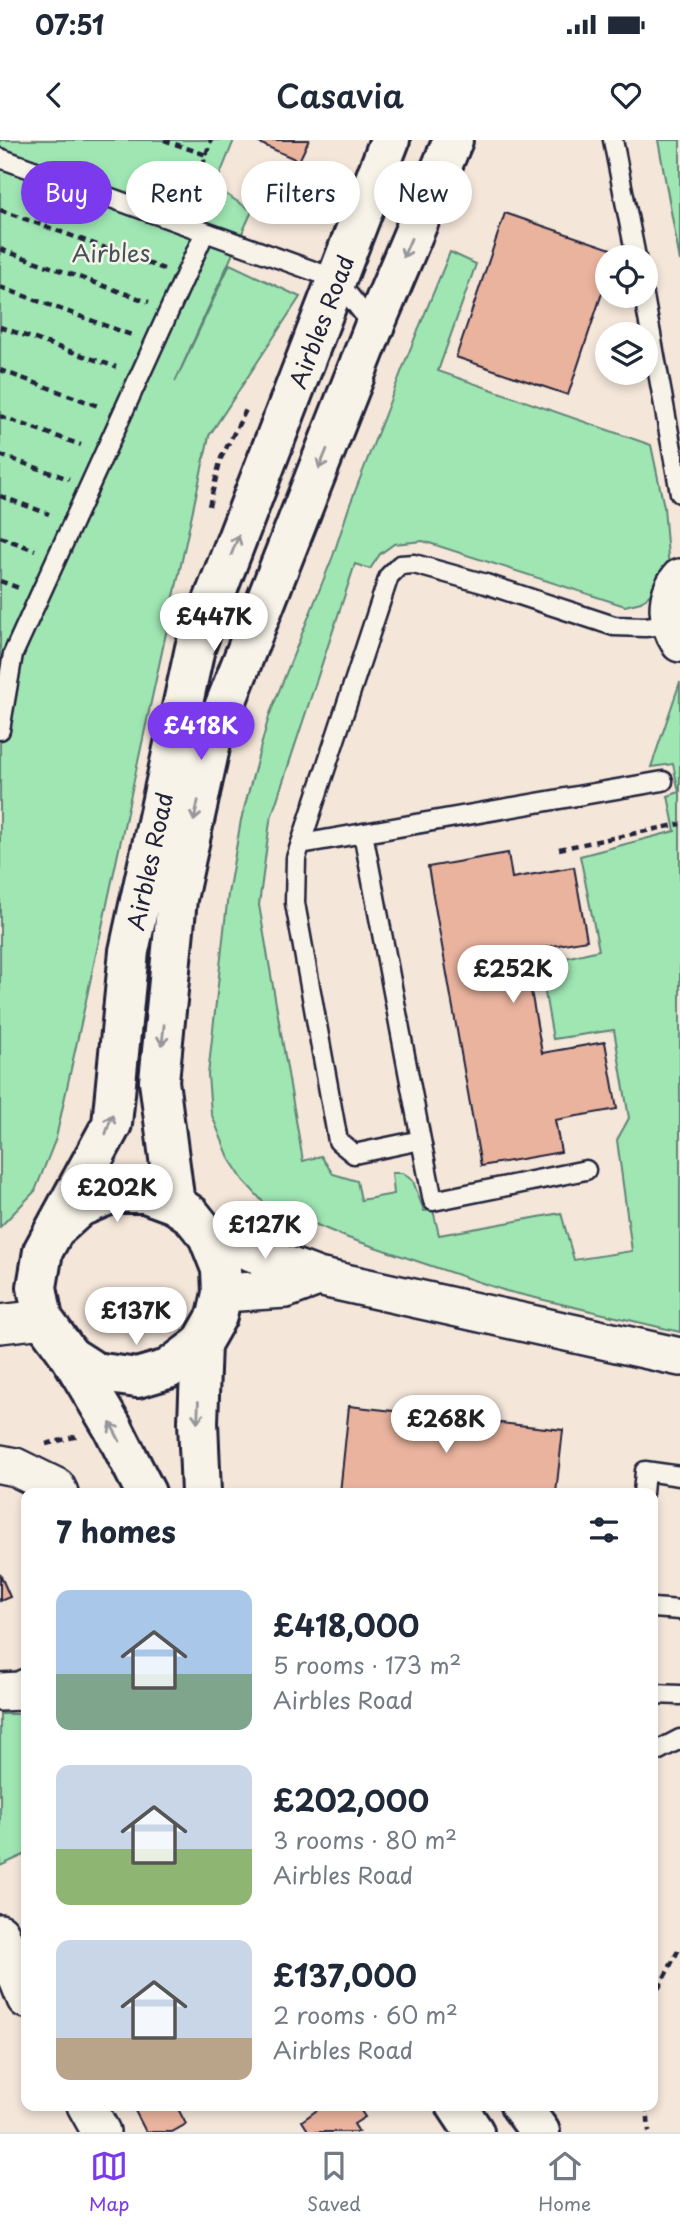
<!DOCTYPE html>
<html lang="en">
<head>
<meta charset="utf-8">
<style>
	body { margin:0; font-family:"Playpen Sans",sans-serif; background:#f2f2f3; color:#1f2937; height:100vh; display:flex; flex-direction:column; font-size:26px; white-space:nowrap }
	* { box-sizing:border-box; margin:0 }
	p { font-size:23px; color:#747a83 }
	.icon { flex:none; width:38px; height:38px; fill:none; stroke:currentColor; stroke-width:2; stroke-linecap:round; stroke-linejoin:round }
	.map { position:relative; flex:1; overflow:hidden }
	.panel { position:absolute; left:21px; top:1348px; width:637px; height:623px; display:flex; flex-direction:column; background:#fff; border-radius:14px; box-shadow:0 4px 10px #0003 }
	.panel>* { flex:none }
	.hud { position:absolute; left:21px; top:21px; width:639px; height:63px; display:flex; gap:14px }
	.fabs { position:absolute; left:595px; top:105px; display:grid; gap:14px }
	.fabs a { display:grid; place-items:center; width:63px; height:63px; border-radius:50%; background:#fff; box-shadow:0 4px 10px #0003; font-size:35px }
	.price { position:absolute; translate:-50% -60px; padding:0 16px; border-radius:24px; background:#fff; color:#222; font-size:23px; line-height:46px; filter:drop-shadow(0 2px 4px #0008) }
	.price::after { content:''; position:absolute; left:50%; top:42px; width:21px; height:16px; margin-left:-10px; background:inherit; clip-path:polygon(0 0,100% 0,50% 100%) }
	.price.on { background:#7c3aed; color:#fff }
	ul { padding:0; list-style:none }
	li { display:flex; align-items:center; gap:21px; height:175px; padding:0 35px }
	li span { display:grid; place-items:center; flex:none; width:196px; height:140px; border-radius:14px; color:#555 }
	li>.icon { margin-inline-start:auto }
	span .icon { width:84px; height:84px; fill:#fffc; stroke-width:1 }
	li b { font-size:30px }
	h2 { display:flex; justify-content:space-between; align-items:center; height:84px; padding:0 35px; font-size:30px }
	.tag { padding:0 24px; border-radius:32px; background:#fff; box-shadow:0 4px 10px #0003; font-size:24px; line-height:63px }
	.tag.on { background:#7c3aed; color:#fff }
	.status { display:flex; justify-content:space-between; align-items:center; height:49px; padding:0 35px; background:#fff; direction:ltr }
	.status svg { height:19px; fill:currentColor }
	header { display:flex; justify-content:space-between; align-items:center; height:91px; padding:0 35px; background:#fff; font-size:32px; font-weight:600 }
	.menu { display:flex; justify-content:space-around; align-items:center; height:98px; border-top:2px solid #e0e1e3; background:#fff; font-size:19px; color:#747a83 }
	.menu a { display:grid; justify-items:center; gap:4px }
	.menu .on { color:#7c3aed }
	.map>svg:first-child { display:block }
	.green { fill:#9fe6b3; stroke:#608477; stroke-width:2 }
	.building { fill:#e9b39e; stroke:#22223b; stroke-width:2 }
	.lines { fill:none; stroke-linecap:round; stroke-linejoin:round }
	.lane-casing { stroke:#22223b; stroke-width:23 }
	.street-casing { stroke:#22223b; stroke-width:42 }
	.secondary-casing { stroke:#22223b; stroke-width:44 }
	.path { stroke:#22223b; stroke-width:4.5; stroke-dasharray:7 5; stroke-linecap:butt }
	.lane { stroke:#f7f3e8; stroke-width:18 }
	.street { stroke:#f7f3e8; stroke-width:37 }
	.secondary { stroke:#f7f3e8; stroke-width:38 }
	.oneway { stroke:#97959a }
	.labels { text-anchor:middle; dominant-baseline:central; stroke-width:5; stroke-linejoin:round; paint-order:stroke }
	.park-label { font-size:23px; fill:#415359; stroke:#f7f3e8 }
	.street-label { font-size:23px; fill:#22223b; stroke:#f7f3e8 }
</style>
</head>
<body>
<div class="status"><b>07:51</b><svg viewBox="0 0 49 12"><path d="M0 12V9h3v3zM5 12V6h3v6zM10 12V3h3v9zM15 12V0h3v12zM26 1h20v11H26zM47 4h2v5h-2z"/></svg></div>
<header><svg class="icon" aria-label="back" viewBox="0 0 24 24"><path d="M15 5l-7 7 7 7"/></svg>Casavia<svg class="icon" aria-label="heart" viewBox="0 0 24 24"><path d="M12 20l-8-8c-3-5 5-10 8-4 3-6 11-1 8 4z"/></svg></header>
<div class="map">
<svg width="680" height="1992" viewBox="0 0 680 1992">
	<rect width="100%" height="100%" fill="#f4e6d9"/>
	<filter id="ink" filterUnits="userSpaceOnUse"><feTurbulence type="fractalNoise" baseFrequency=".0143" numOctaves="2"/><feDisplacementMap in="SourceGraphic" scale="14" xChannelSelector="R" yChannelSelector="G"/><feConvolveMatrix kernelMatrix="1 2 1 2 8 2 1 2 1" color-interpolation-filters="sRGB"/></filter>
	<g filter="url(#ink)">
		<!-- green -->
		<path class="green" d="M0,0h234l-19,47 37,24 -77,171 55,-118 70,33 -91,139 -153,702 -21,53 -35,36z
			M658,0h22v121z
			M450,112l26,12 -38,107 213,74 13,62 5,62 -11,19 -17,14 -16,4 -202,-65 -29,3 -14,10 -10,15 -15,-5 -85,257 -11,84 44,256 18,-5 12,18 24,7 4,19 33,-6 -2,-21h11l10,8 11,30 9,-1 6,25 122,-22 13,47 58,-9 -15,-111 12,-22 -15,-88 -61,9 -13,-75 59,-14 -19,-94 95,-25 -7,-35 11,-4 -6,-28 -22,3 29,-85v650l-174,-41 -158,-53 -84,-35 -21,-23 -13,-20 -19,-47 -3,-38 20,-181 13,-74 28,-104 64,-160 16,-49 56,-145z
			M0,1574h26v140l-26,12z"/>
		<!-- building -->
		<path class="building" d="M258,0h51l-10,21 -42,-19z
			M505,73l112,38 -3,6h-7v21l-39,117 -112,-38z
			M508,713l4,25 62,-11 13,73 -63,11 18,102 63,-11 12,67 -62,11 6,32 -80,14 -53,-299z
			M349,1266l214,24 -7,63h-216z
			M0,1434l10,23 -10,4z
			M132,1965h44l10,19 -14,8h-26z
			M324,1965h33l8,12 -11,7 5,8h-50l-7,-11z"/>
		<g class="lines">
			<!-- lane casing -->
			<g class="lane-casing">
				<path id="lane" d="M613,0l23,117
					M0,18l336,121 38,48
					M644,156l36,197
					M0,590l13,-76 192,-422
					M363,693l58,307
					M301,704l362,-63
					M586,1030l-153,31 -12,-61 -67,14 -16,-13 -43,-238 1,-45 93,-282 11,-11 14,-1 72,20 128,42 31,1 26,-3
					M643,1353l2,-22 35,5
					M653,1468l27,2
					M653,1554l27,1
					M653,1613l27,-14"/>
			</g>
			<!-- street casing -->
			<g class="street-casing">
				<path id="street" d="M680,438c-16,20 -13,45 0,65
					M208,1096l110,41 362,80
					M222,1153l64,-4 32,-12
					M0,1184l43,-5
					M0,1324l15,3 41,20 3,6
					M0,1552l20,-1 6,-3
					M0,1793l26,66
					M86,1965l15,27"/>
			</g>
			<!-- secondary casing -->
			<g class="secondary-casing">
				<g id="secondary">
					<path d="M175,1064l-16,-123 18,-182 35,-161 162,-411 79,-187"/>
					<path d="M59,1086l21,-19 33,-14h32l30,11 16,11 17,21 13,33 1,24 -5,23 -16,28 -33,25 -31,9 -42,-6 -25,-16"/>
					<path d="M201,1204l-3,78 3,71"/>
					<path id="s1" d="M146,1353l-33,-65 -43,-72 -27,-37 -6,-32 6,-36 69,-127 17,-173 66,-303 195,-508"/>
					<path d="M456,1965l18,27"/>
					<path d="M520,1965l20,27"/>
				</g>
			</g>
			<!-- path -->
			<path class="path" d="M164,0l42,15
				M191,60l20,-60
				M0,70l164,59
				M0,109l149,53
				M0,147l134,49
				M0,187l116,40
				M0,230l101,37
				M0,276l81,29
				M0,315l69,24
				M0,356l49,18
				M209,366l12,-48 25,-48
				M0,397l35,13
				M0,441l19,7
				M559,709l121,-25
				M46,1304l32,-8
				M653,1859l27,-52
				M647,1965l2,27"/>
			<!-- lane -->
			<use href="#lane" class="lane"/>
			<!-- street -->
			<use href="#street" class="street"/>
			<!-- secondary -->
			<use href="#secondary" class="secondary"/>
		</g>
		<!-- one-way arrows -->
		<defs><path id="oneway-shaft" d="M-6 0H5M1.5-3L5.5 0L1.5 3" fill="none" stroke-width="1.6" stroke-linecap="round" stroke-linejoin="round" transform="scale(1.75)"/></defs>
		<g class="oneway">
			<use href="#oneway-shaft" transform="translate(407 108) rotate(113)"/>
			<use href="#oneway-shaft" transform="translate(323 319) rotate(112)"/>
			<use href="#oneway-shaft" transform="translate(235 405) rotate(-69)"/>
			<use href="#oneway-shaft" transform="translate(196 671) rotate(102)"/>
			<use href="#oneway-shaft" transform="translate(163 895) rotate(96)"/>
			<use href="#oneway-shaft" transform="translate(109 984) rotate(-72)"/>
			<use href="#oneway-shaft" transform="translate(198 1272) rotate(92)"/>
			<use href="#oneway-shaft" transform="translate(115 1292) rotate(-118)"/>
		</g>
	</g>
	<g class="labels">
		<!-- park labels -->
		<g class="park-label">
			<text x="111" y="112">Airbles</text>
		</g>
		<!-- street labels -->
		<g class="street-label">
			<text stroke="none"><textPath href="#s1" startOffset="1250">Airbles Road</textPath></text>
			<text stroke="none"><textPath href="#s1" startOffset="682">Airbles Road</textPath></text>
		</g>
	</g>
</svg>
<div class="fabs">
<a><svg class="icon" aria-label="locate" viewBox="0 0 24 24"><circle cx="12" cy="12" r="6"/><path d="M12 2v4M12 18v4M2 12h4M18 12h4"/></svg></a>
<a><svg class="icon" aria-label="layers" viewBox="0 0 24 24"><path d="M12 4l9 5-9 5-9-5zM3 14l9 5 9-5"/></svg></a>
</div>
<b class="price" style="left:214px;top:513px">£447K</b>
<b class="price on" style="left:201px;top:622px">£418K</b>
<b class="price" style="left:513px;top:865px">£252K</b>
<b class="price" style="left:117px;top:1084px">£202K</b>
<b class="price" style="left:265px;top:1121px">£127K</b>
<b class="price" style="left:136px;top:1207px">£137K</b>
<b class="price" style="left:446px;top:1315px">£268K</b>
<div class="hud">
<a class="tag on">Buy</a>
<a class="tag">Rent</a>
<a class="tag">Filters</a>
<a class="tag">New</a>
</div>
<section class="panel">
<h2>7 homes<svg class="icon" aria-label="filters" viewBox="0 0 24 24"><path d="M4 7h16M4 17h16"/><circle cx="9" cy="7" r="2"/><circle cx="15" cy="17" r="2"/></svg></h2>
<ul>
<li><span style="background:linear-gradient(#a9c7e8 60%,#7fa58c 0)"><svg class="icon" aria-label="home" viewBox="0 0 24 24"><path d="M3 11l9-7 9 7M6 9v11h12V9"/></svg></span><div><b>£418,000</b><p>5 rooms · 173 m²</p><p>Airbles Road</p></div></li>
<li><span style="background:linear-gradient(#c9d6e8 60%,#8fb573 0)"><svg class="icon" aria-label="home" viewBox="0 0 24 24"><path d="M3 11l9-7 9 7M6 9v11h12V9"/></svg></span><div><b>£202,000</b><p>3 rooms · 80 m²</p><p>Airbles Road</p></div></li>
<li><span style="background:linear-gradient(#c9d6e8 70%,#b9a48a 0)"><svg class="icon" aria-label="home" viewBox="0 0 24 24"><path d="M3 11l9-7 9 7M6 9v11h12V9"/></svg></span><div><b>£137,000</b><p>2 rooms · 60 m²</p><p>Airbles Road</p></div></li>
</ul>
</section>
</div>
<nav class="menu">
<a class="on"><svg class="icon" aria-label="map" viewBox="0 0 24 24"><path d="M3 6l6-2 6 2 6-2v14l-6 2-6-2-6 2zM9 4v14M15 6v14"/></svg>Map</a>
<a><svg class="icon" aria-label="saved" viewBox="0 0 24 24"><path d="M7 4h10v16l-5-4-5 4z"/></svg>Saved</a>
<a><svg class="icon" aria-label="home" viewBox="0 0 24 24"><path d="M3 11l9-7 9 7M6 9v11h12V9"/></svg>Home</a>
</nav>
</body>
</html>
